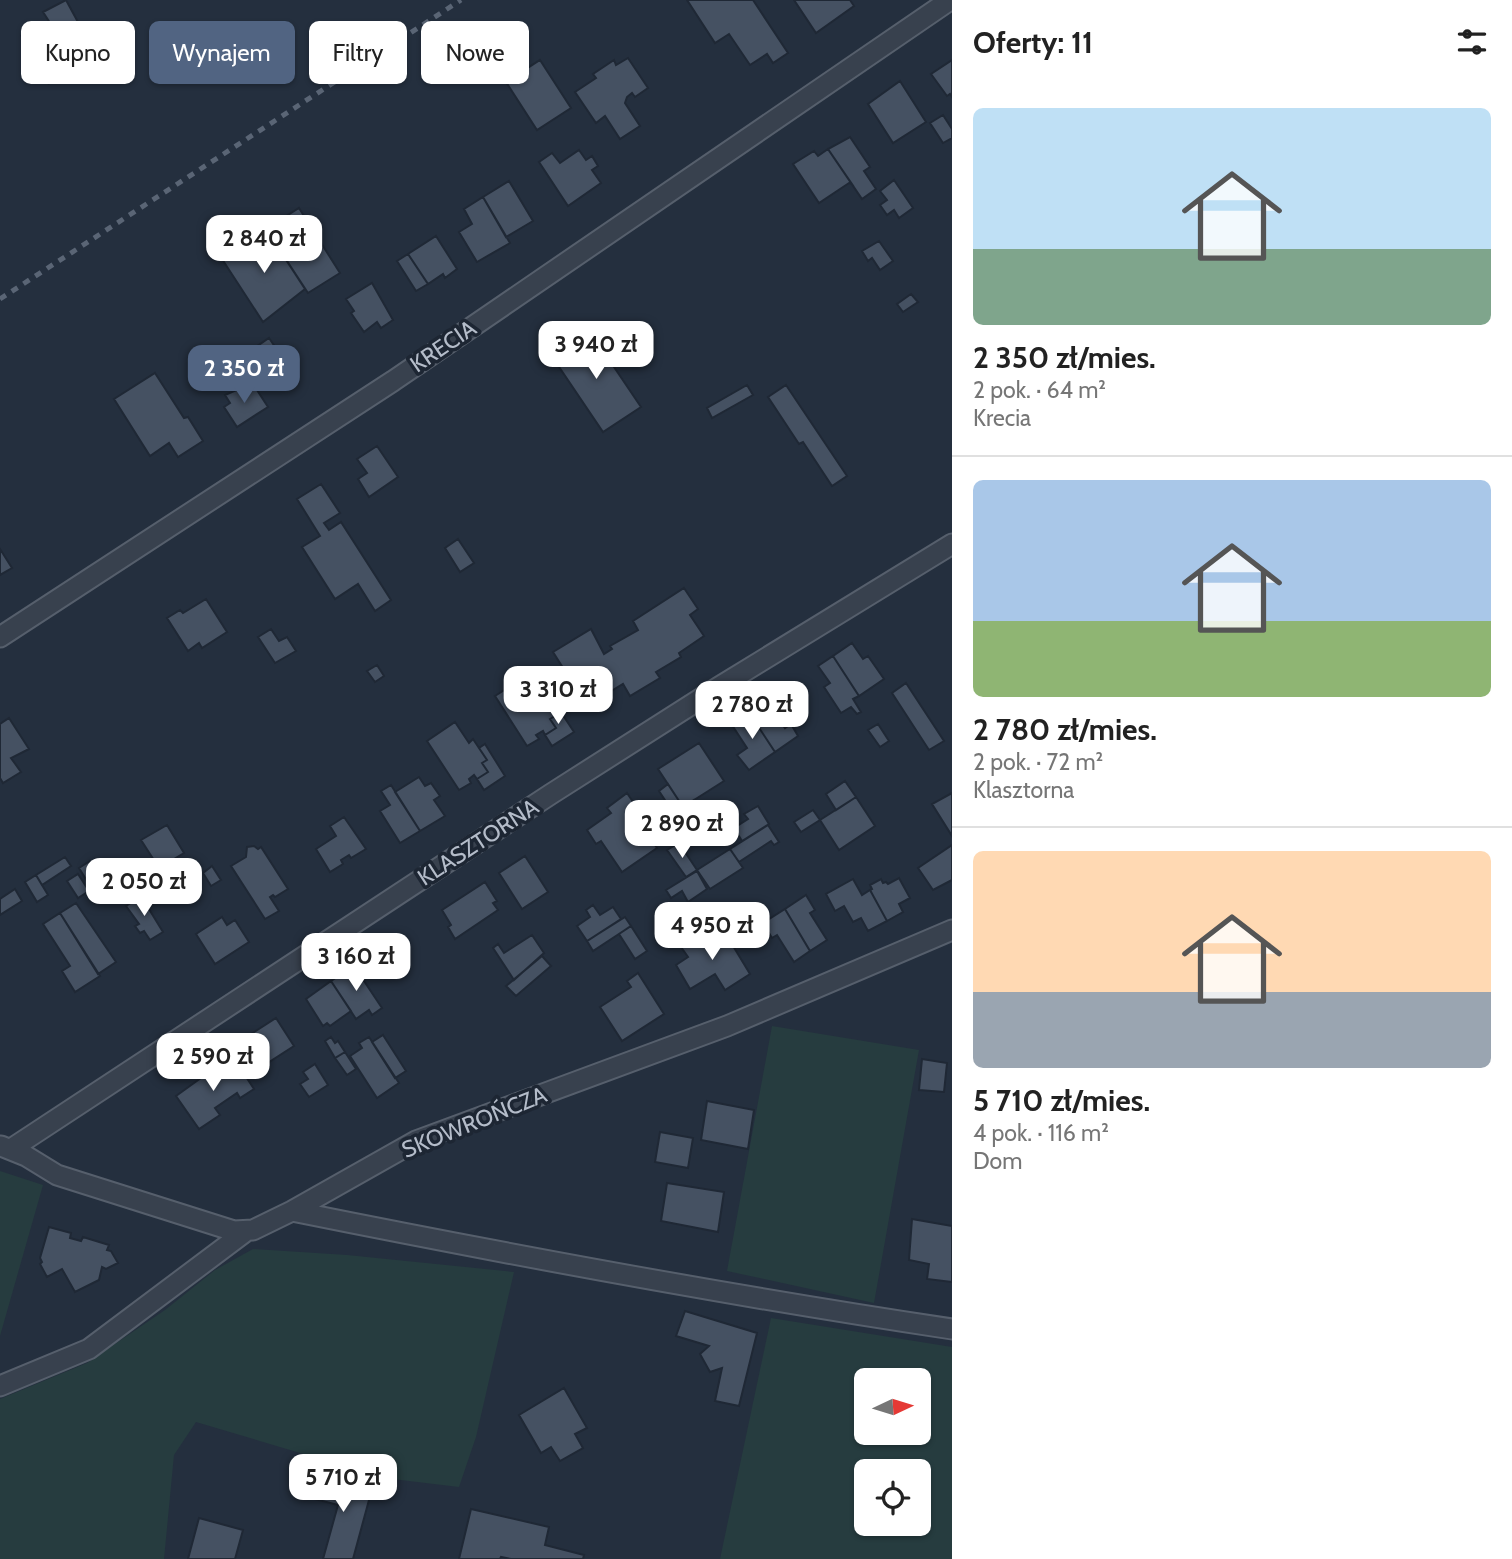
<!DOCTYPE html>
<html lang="pl">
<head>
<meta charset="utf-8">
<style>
	body { margin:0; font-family:Cabin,sans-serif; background:#f6f6f6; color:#222; height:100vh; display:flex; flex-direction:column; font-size:26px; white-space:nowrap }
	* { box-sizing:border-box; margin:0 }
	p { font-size:23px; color:#767676 }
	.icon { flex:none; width:38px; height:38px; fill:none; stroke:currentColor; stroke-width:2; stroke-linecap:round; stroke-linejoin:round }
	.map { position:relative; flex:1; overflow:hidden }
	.details { display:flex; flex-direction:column; background:#fff; width:560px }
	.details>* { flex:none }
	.top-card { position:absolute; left:21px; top:21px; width:665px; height:63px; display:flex; gap:14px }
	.needle { width:46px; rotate:86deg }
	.tools { position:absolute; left:854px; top:1368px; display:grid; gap:14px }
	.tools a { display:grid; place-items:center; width:77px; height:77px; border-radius:10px; background:#fff; box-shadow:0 2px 5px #0004; font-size:35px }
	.price { position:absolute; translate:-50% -60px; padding:0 16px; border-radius:14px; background:#fff; color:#222; font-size:23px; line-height:46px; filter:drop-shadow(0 2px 4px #0008) }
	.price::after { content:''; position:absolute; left:50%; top:42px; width:21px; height:16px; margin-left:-10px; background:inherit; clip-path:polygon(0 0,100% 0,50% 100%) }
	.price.selected { background:#516482; color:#fff }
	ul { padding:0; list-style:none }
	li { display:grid; align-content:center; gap:14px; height:371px; padding:0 21px }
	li+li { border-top:2px solid #e0e0e0 }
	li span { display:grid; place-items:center; height:217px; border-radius:10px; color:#555 }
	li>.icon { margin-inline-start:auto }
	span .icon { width:126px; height:126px; fill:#fffc; stroke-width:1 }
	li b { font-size:30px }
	h2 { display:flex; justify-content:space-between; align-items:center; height:84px; padding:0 21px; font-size:30px }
	.pill { padding:0 24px; border-radius:10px; background:#fff; box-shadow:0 2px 5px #0004; font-size:24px; line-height:63px }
	.pill.selected { background:#516482; color:#fff }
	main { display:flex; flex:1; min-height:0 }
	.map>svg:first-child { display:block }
	.green { fill:#263c3f; fill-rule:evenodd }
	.building { fill:#455162; stroke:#1f2835; stroke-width:2 }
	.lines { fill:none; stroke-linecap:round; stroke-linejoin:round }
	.minor-casing { stroke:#565f6c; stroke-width:23 }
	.minor { stroke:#38414e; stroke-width:19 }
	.rail { stroke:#5a6575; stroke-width:5; stroke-dasharray:7 7; stroke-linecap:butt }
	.labels { text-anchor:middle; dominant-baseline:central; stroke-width:7; stroke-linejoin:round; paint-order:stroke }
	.street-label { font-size:23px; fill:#b4bcc9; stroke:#1d2633 }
</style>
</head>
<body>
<main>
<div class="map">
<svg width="952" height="1559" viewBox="0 0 952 1559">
	<rect width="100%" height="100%" fill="#242f3e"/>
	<!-- green -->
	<path class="green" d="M772,1026l147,24 -45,253 -147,-32z
		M0,1171l43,14 -43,151z
		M253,1249l94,6 167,17 -38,165 -17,50 -75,-9 -188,-56 -22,33 -10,104h-164v-160l87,-36 78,-53 50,-40z
		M771,1318l181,29v212h-232zM866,1381h53v52h-53zM866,1472h53v52h-53z"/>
	<!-- building -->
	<path class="building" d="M66,0l13,24 -3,2 17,31h4l-49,27 2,-3 -10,-18 -3,2 -16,-30 3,2 26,-14 -7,-11z
		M687,0h66l35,53 -15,10 -6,-9 -17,11 -21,-31 -14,9z
		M794,0h56l4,6 -38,27z
		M628,58l20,30 -13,9 -3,-4 -5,4 -2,6 15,23 -20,13 -15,-23 -9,7 -21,-31 21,-14 -3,-4 21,-14 2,5z
		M540,60l31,48 -34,22 -31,-48z
		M952,60v37l-2,-3 -3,2 -16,-22z
		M900,81l26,41 -33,21 -25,-39z
		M943,115l9,14v9l-9,5 -13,-20z
		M850,137l20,30 -6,4 12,18 -14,10 -34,-50z
		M828,149l24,35 -3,-1 -30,20 -26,-39 21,-13 4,5z
		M579,150l7,10 6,-4 6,10 -6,4 9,13 -33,23 -29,-44 13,-9 8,10z
		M894,180l19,28 -14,10 -5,-8 -7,5 -7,-10 7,-5 -7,-9z
		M509,181l24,40 -27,16 -23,-40z
		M483,197l27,46 -33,19 -18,-30 13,-8 -8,-15z
		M299,208l41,65 -32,20 -42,-64z
		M266,229l39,60 -42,33 -41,-63z
		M436,236l21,33 -12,9 -2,-4 -15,10 -20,-30z
		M879,241l14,20 -13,9 -8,-12 -4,3 -6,-10z
		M408,254l20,30 -12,7 -19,-30z
		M372,283l21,37 -12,8 -4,-6 -13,10 -13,-19 3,-2 -8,-12z
		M911,294l7,8 -15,10 -6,-8z
		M589,330l52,77 -38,25 -52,-77z
		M269,338l26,38 -15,11 -27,-38z
		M252,349l10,18 -11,6 -10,-17z
		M155,373l29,45 4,-1 15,24 -25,16 -9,-14 -19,13 -36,-57z
		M747,385l6,10 -41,23 -5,-10z
		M786,385l61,91 -15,10 -29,-44 -4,2 -31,-47z
		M255,387l13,20 -31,20 -13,-20 6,-4 -5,-8 16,-7 4,6z
		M377,446l21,31 -29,20 -11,-18 9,-6 -10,-14z
		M321,484l19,29 -16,10 5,7 12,-8 50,78 -16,11 -17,-27 -23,15 -33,-52 18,-11 -23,-37z
		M458,539l16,24 -14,9 -15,-24z
		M0,549l12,19 -12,7z
		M684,588l14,21 -8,6 14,21 -25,17 2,4 -25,15 4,6 -30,18 -7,-12 -28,17 -3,-4 -8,5 -11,-18 4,-2 -8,-14 -4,3 -12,-19 38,-23 13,25 8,-5 -2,-3 28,-16 -5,-9z
		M206,599l21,33 -25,16 -3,-5 -11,8 -21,-33 13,-8 3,3z
		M271,629l8,12 8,-4 9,14 -21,12 -17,-26z
		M852,643l11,16 5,-3 16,23 -25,17 -26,-40z
		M833,656l26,40 -6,3 8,13 -4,2 -6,-7 -10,6 -17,-26 6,-4 -12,-17z
		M377,665l7,11 -9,6 -8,-11z
		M523,678l14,20 5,-3 13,21 -5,3 6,9 -11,7 -2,-4 -7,4 3,4 -12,7 -32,-50z
		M906,683l38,58 -15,9 -37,-57z
		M765,699l20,29 6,-4 7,12 -23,16 -27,-41z
		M553,700l21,32 -22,14 -7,-11 11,-7 -6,-9 5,-3 -8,-12z
		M748,711l27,41 -26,18 -12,-15 10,-7 -17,-26z
		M9,718l20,31 -18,9 10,14 -18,11 -3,-5v-54z
		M455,722l14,21 4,-4 14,21 -5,3 6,9 -11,7 -3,-4 -5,4 2,4 -12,7 -32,-49z
		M878,724l11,17 -9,6 -12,-17z
		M699,743l25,38 -41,26 -25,-38z
		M485,744l20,32 -21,14 -7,-11 11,-7 -6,-9 5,-3 -8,-12z
		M419,777l6,9 6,-3 9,13 -6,4 11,16 -25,15 -25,-39z
		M845,781l11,16 -20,13 -10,-16z
		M668,784l15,23 11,-7 4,7 -20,13 -19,-29z
		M391,785l29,46 -20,12 -20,-32 10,-6 -9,-14z
		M627,793l15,22 -5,4 20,29 -35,24 -21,-31 -5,3 -9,-14 24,-17 -4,-5z
		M952,793v43l-20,-32z
		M856,797l19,29 -36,24 -19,-30z
		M758,806l11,18 -27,17 -8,-13 14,-9 -4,-5z
		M813,810l7,10 -19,12 -7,-10z
		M344,817l22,32 -15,9 -2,-3 -8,5 2,4 -13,8 -14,-23 20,-13 -6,-10z
		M167,825l17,28 -25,15 -18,-28z
		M768,825l11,17 -5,3 -3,-4 -32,21 -9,-13z
		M679,843l18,27 -11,7 -19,-27z
		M952,845v35l-19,10 -15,-22z
		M254,846l4,3 3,-2 27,42 -13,8 -2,-2 -3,2 9,14 -14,8 -34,-53 15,-9 1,-10z
		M730,849l13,19 -33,21 -13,-19z
		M525,856l23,36 -26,17 -23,-36z
		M65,857l6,9 -29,19 -6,-10z
		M90,861l13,21 -11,7 -13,-21z
		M212,866l9,14 -10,6 -8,-13z
		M697,871l10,18 -19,13 -6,-11 -11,7 -5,-8z
		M78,874l11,17 -11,7 -11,-17z
		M36,875l12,20 -11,7 -12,-20z
		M899,878l11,20 -11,6 4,8 -16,9 -17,-31 2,-1 -2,-4 11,-6 2,4 3,-1 2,2z
		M853,879l9,16 8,-5 17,31 -19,10 -7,-13 -8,4 -9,-16 -9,5 -9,-17z
		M485,882l12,19 -4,2 5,7 -43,29 -7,-12 3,-2 -9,-15z
		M15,889l7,12 -22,14v-16z
		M806,895l9,15 -5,3 17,27 -17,11 -25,-42z
		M141,896l22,36 -13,8 -6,-9 -4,2 -5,-7 4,-2 -13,-18z
		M76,903l40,59 -18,12 -38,-61z
		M593,905l7,10 13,-8 8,12 -34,22 -10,-15 13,-9 -4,-7z
		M785,909l25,42 -16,11 -17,-27 -5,3 -9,-15z
		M60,913l40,63 -25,16 -13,-21 8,-5 -27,-42z
		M222,917l5,8 8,-5 14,22 -34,22 -19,-30z
		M625,917l6,9 -38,25 -6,-10z
		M631,926l16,25 -12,8 -16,-25z
		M724,931l26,43 -25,16 -10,-16 -25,15 -14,-24 12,-8 -7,-10 22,-14 5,8z
		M532,935l12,18 -30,27 -21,-32 5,-4 6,9z
		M542,956l9,10 -35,30 -10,-10z
		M354,966l28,42 -10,7 -3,-5 -13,9 -25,-38z
		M638,973l26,41 -42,27 -22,-34 31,-20 -4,-6z
		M331,981l20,30 -21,15 -3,-3 -4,3 -17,-27z
		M276,1018l18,28 -28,18 -18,-28z
		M383,1035l23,36 -11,7 -23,-36z
		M331,1037l4,6 3,-2 7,11 -10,6 -10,-17z
		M369,1037l30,46 -22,15 -27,-42 12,-8 -3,-5z
		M345,1052l11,17 -9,6 -12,-17z
		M922,1059l25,4 -3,29 -25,-2z
		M237,1063l17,26 -14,9 -3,-5 -22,15 5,7 -21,14 -23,-33 43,-31 5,6z
		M315,1064l13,21 -19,12 -9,-13 8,-5 -5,-7z
		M707,1101l47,9 -6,39 -47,-9z
		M660,1132l33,6 -5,30 -33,-6z
		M667,1183l57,9 -6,40 -57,-11z
		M912,1219l40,7v56l-25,-3 2,-15 -20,-4z
		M49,1227l22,6 -1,5 11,3 2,-4 26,8 -2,5 4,1 7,12 -12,6 -4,-2 -3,13 -24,12 -13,-23 -15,8 -7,-13 2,-2 -2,-4z
		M685,1311l72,22 -18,73 -24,-5 7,-33 -12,4 -10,-18 9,-8 -33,-10z
		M564,1388l23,40 -12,6 8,14 -23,13 -9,-14 -10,6 -22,-38z
		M317,1474l55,15 -19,70h-30l15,-54 -27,-7z
		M471,1509l78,18 -4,18 39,10 -1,4h-72l-10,-2 -1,2h-41z
		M199,1518l44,12 -8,29h-47z"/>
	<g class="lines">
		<!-- minor casing -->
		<g class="minor-casing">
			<path id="minor" d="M0,637l393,-256 557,-381
				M1,1146l25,10 31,19 177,56 19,-1 39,-19 124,-70 311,-115 225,-96
				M11,1149l540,-355 168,-107 233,-143
				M292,1211c219,44 439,85 660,118
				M0,1386l89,-37 156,-117"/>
		</g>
		<!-- minor -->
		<use href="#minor" class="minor"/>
		<!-- rail -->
		<path class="rail" d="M0,299l461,-299"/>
	</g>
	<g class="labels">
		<!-- street labels -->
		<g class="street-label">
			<text transform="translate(443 346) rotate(-34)">KRECIA</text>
			<text transform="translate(478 842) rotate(-33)">KLASZTORNA</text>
			<text transform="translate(474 1122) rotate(-22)">SKOWROŃCZA</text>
		</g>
	</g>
</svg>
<div class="tools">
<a><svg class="needle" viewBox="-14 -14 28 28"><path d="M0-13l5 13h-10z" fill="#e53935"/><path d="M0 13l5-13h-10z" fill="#767676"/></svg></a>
<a><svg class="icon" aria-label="locate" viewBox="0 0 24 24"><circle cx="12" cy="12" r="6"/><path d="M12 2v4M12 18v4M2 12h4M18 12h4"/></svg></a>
</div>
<b class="price" style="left:264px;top:275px">2 840 zł</b>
<b class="price" style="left:596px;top:381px">3 940 zł</b>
<b class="price selected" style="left:244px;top:405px">2 350 zł</b>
<b class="price" style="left:558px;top:726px">3 310 zł</b>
<b class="price" style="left:752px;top:741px">2 780 zł</b>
<b class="price" style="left:682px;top:860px">2 890 zł</b>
<b class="price" style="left:144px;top:918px">2 050 zł</b>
<b class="price" style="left:712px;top:962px">4 950 zł</b>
<b class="price" style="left:356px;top:993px">3 160 zł</b>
<b class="price" style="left:213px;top:1093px">2 590 zł</b>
<b class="price" style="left:343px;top:1514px">5 710 zł</b>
<div class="top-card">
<a class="pill">Kupno</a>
<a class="pill selected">Wynajem</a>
<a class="pill">Filtry</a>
<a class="pill">Nowe</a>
</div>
</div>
<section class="details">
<h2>Oferty: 11<svg class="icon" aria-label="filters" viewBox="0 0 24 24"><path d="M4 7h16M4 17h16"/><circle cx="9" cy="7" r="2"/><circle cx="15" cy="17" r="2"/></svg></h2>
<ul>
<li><span style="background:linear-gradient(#bfe0f5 65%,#7fa58c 0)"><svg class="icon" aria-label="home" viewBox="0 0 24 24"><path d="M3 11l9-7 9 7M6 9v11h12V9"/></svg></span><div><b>2 350 zł/mies.</b><p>2 pok. · 64 m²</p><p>Krecia</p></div></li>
<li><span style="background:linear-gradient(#a9c7e8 65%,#8fb573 0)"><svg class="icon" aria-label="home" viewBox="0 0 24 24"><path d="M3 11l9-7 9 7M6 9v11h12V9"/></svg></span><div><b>2 780 zł/mies.</b><p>2 pok. · 72 m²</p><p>Klasztorna</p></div></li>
<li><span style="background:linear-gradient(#ffd9b3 65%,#9aa5b1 0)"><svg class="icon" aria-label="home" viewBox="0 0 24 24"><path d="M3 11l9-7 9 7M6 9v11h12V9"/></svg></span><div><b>5 710 zł/mies.</b><p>4 pok. · 116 m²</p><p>Dom</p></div></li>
</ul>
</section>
</main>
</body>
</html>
